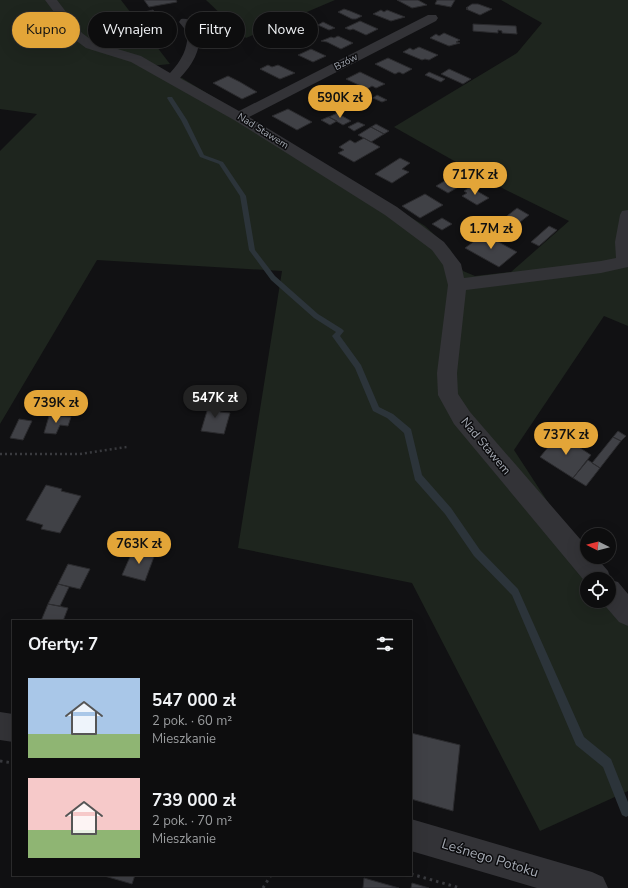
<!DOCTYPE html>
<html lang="pl">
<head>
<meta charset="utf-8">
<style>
	body { margin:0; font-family:"Nunito Sans",sans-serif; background:#1b1b1c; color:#f1f3f6; height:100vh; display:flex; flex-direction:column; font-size:15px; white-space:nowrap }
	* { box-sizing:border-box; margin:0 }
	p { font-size:13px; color:#9a9c9e }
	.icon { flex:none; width:22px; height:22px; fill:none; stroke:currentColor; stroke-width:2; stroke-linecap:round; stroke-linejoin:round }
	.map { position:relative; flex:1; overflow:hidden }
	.panel { position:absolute; left:12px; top:620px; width:400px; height:256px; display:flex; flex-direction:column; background:#0d0d0e; border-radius:0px; box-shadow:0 4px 16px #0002,0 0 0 1px #2d2d2e }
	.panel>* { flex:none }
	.banner { position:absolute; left:12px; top:12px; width:400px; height:36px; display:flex; gap:8px }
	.needle { width:26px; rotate:276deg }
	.controls { position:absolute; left:580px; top:528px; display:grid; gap:8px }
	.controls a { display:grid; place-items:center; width:36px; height:36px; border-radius:50%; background:#0d0d0e; box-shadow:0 4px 16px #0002,0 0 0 1px #2d2d2e; font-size:20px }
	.price { position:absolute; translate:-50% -34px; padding:0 9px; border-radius:14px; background:#e3a538; color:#111; font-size:13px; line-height:26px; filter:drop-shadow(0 1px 2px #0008) }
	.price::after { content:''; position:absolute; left:50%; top:24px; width:12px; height:9px; margin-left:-6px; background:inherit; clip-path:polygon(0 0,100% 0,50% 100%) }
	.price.active { background:#222; color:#fff }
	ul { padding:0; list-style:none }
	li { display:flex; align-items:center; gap:12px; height:100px; padding:0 16px }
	li span { display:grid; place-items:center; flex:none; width:112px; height:80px; border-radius:0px; color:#555 }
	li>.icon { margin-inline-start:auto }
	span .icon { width:48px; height:48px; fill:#fffc; stroke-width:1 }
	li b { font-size:17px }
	h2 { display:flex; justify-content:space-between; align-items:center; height:48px; padding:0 16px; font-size:17px }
	.tag { padding:0 14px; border-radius:18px; background:#0d0d0e; box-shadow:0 4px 16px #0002,0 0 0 1px #2d2d2e; font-size:14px; line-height:36px }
	.tag.active { background:#e3a538; color:#111 }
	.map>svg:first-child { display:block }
	.green { fill:#1e251e }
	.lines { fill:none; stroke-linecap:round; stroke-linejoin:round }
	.stream { fill:#2c343a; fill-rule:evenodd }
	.building { fill:#404146; stroke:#2b2b2e }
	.path-far1 { stroke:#393a3e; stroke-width:2.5; stroke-dasharray:2 3; stroke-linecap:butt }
	.path { stroke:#393a3e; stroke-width:3; stroke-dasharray:2.5 4; stroke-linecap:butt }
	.minor { fill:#333337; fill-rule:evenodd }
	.labels { text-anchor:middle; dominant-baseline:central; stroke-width:3; stroke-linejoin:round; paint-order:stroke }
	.far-street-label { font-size:10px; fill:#a4a9b2; stroke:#0c0c0e }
	.street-label { font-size:12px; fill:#a4a9b2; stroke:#0c0c0e }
	.near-street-label { font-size:14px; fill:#a4a9b2; stroke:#0c0c0e }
</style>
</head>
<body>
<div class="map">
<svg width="628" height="888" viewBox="0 0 628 888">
	<rect width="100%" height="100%" fill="#111113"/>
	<!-- green -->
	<path class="green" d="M0,0h121l49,64 -29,3 41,11 243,148 25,23 13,22 12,5 36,-4 58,-51 -65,-32 -110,-62 123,-74 25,-30 -41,-23h127v326l-24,-10 -90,134 84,129h-11v22h22v-4l19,29v165l-88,40 -128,-248 -174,-35 44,-277 -185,-11 -97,164v-273l37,-37 -37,-5z
		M206,0h129l-89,38z"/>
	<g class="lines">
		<!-- stream -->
		<path class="stream" d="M168,97h4l15,23 17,35 19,7 23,34 9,54 20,26 43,38 24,15 2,2 -4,5 21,29 18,42 14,7 18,15 11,46 29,33 29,42 38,39 66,148 27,22 17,43v14l-2,1 -4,-2 -19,-48 -27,-22 -64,-150 -38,-39 -29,-42 -30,-34 -11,-47 -17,-15 -14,-7 -18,-43 -23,-32 4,-4 -22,-14 -43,-38 -22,-30 -9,-54 -21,-32 -19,-7 -19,-37 -14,-22z"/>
	</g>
	<!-- building -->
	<path class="building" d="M144,0h32l1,2 -28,5z
		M397,0h21l9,5 -15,3z
		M437,0h18l-4,7 -16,-3z
		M472,4h6l14,5 -12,6 -14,-6 2,-1h-2z
		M344,9l6,2 12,5 -6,3h-4l-14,-7z
		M153,10l8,8 -13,4 -8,-9z
		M381,10l3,2 3,-2 18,7 -14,4 -18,-7z
		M296,20l21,9 -12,6 -21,-10z
		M360,21l18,8 -12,6 -13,-6 -3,1 -5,-2z
		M323,22l12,6 -6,2 -11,-5z
		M473,24l43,2 1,8 -15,-1v-2l-4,-1v3l-25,-2z
		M444,33l16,7 -4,2 4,1 -11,3 -19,-8 6,-4 3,2z
		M338,36l15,7 -12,6 -14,-7 -6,-1 10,-4 3,1z
		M419,47l19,8 -9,5 -4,-1 -3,1 -19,-8 7,-4 3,2z
		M311,49l15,7 -13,6 -15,-7z
		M388,58l24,11 -9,5 -4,-2 -4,2 -20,-10z
		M268,65l4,2 6,-2 17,8 -15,6 -20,-10z
		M449,69l22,10 -8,5 -22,-10z
		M360,72l25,12 -9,4 -4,-2 -5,3 -21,-10z
		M429,72l16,7 -4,3 -16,-7z
		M228,76l12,6 17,10 -15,7 -29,-16z
		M330,91l16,8 -14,7 -19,-10z
		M377,95l10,5 -5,2 -9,-4z
		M288,109l24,13 -15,8 -25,-14z
		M337,113l14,8 -8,4 -14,-8z
		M328,117h1l8,4 -7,4 -9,-5z
		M358,122l7,3 -11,6 -6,-4z
		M376,124l13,7 -5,3 -13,-7z
		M371,127l13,7 -13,8 -13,-7z
		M364,138l16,9 -26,15 -16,-9 6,-3 -5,-3 11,-7 5,3z
		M400,158l10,5 -8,6 7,3 -17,11 -17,-9z
		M453,176l12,7 -17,10 -12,-7z
		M470,187l19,11 -12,7 -15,-9 5,-3 -3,-2z
		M425,194l18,11 -23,13 -18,-12z
		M517,208l12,7 -14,11 -13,-6z
		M442,218l10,6 -10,6 -10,-6z
		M549,226l8,4 -18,16 -8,-4z
		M484,234l33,18 -18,15 -34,-19z
		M210,401l12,2 -2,9 10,1 -6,21 -23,-3z
		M49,416l22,1 -3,9 -8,-1 -4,9 -12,-1z
		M19,419l13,2 -9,19 -13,-2z
		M618,431l8,5 -5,5 -8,-4z
		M559,434l32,21 -18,23 -33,-21z
		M613,437l8,4 -21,27 -8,-5z
		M588,460l12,8 -14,18 -13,-8z
		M46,485l16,4 -1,2 20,5 -21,37 -19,-4 2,-4 -17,-5z
		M133,550l22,4 -10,27 -23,-6z
		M68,564l22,5 -10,20 -22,-5z
		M58,584l11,3 -9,19 -12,-2z
		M48,604l20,4 -5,13h-22z
		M411,733l49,12 -7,66 -42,-12z
		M101,875h34l-3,9z
		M364,878l35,10h-36z
		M412,883l17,5h-18z"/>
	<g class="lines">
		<!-- path-far1 -->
		<path class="path-far1" d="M0,454h80l47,-7"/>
		<!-- path -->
		<path class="path" d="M0,761l13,2
			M411,874l49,14
			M263,888l8,-13"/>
		<!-- minor -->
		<path class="minor" d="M45,0h12l25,33 12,9 47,14 29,17c12,-13 17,-23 18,-40l-9,-11 2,-3c9,-2 14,6 19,13 0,20 -7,32 -20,46l59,33 189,-96h8l2,3 -2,3 -187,96 148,90 47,35 17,22 3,14 137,-17 15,-3 -1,-16 5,-27 2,-4 6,-1v57l-27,6 -135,17 -9,83 1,21 12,18 117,135v10h9l12,14 3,9 7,2 10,12v32l-9,-4 -18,-21h8v-22h-22v5l-133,-160 -16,-29 -1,-22 11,-88 -5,-20 -11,-15 -47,-35 -151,-95 -103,-58 -45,-14 -12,-9z
			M0,712l13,2v28l-13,-2z
			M411,819l181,53 11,5 5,11h-71l-126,-37z"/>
	</g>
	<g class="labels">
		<!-- far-street labels -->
		<g class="far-street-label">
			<text transform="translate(346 62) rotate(-27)">Bzów</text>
			<text transform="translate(263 131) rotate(32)">Nad Stawem</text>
		</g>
		<!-- street labels -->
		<g class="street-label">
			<text transform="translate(486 446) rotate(50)">Nad Stawem</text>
		</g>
		<!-- near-street labels -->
		<g class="near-street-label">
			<text transform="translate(490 858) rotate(17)">Leśnego Potoku</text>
		</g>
	</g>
</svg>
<div class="controls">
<a><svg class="needle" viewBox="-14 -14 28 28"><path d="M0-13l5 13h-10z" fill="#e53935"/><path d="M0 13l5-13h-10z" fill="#9a9c9e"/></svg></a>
<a><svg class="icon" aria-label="locate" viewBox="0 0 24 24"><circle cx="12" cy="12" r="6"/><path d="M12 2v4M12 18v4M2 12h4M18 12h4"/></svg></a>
</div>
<b class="price" style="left:340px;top:119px">590K zł</b>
<b class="price" style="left:475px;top:196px">717K zł</b>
<b class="price" style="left:491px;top:250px">1.7M zł</b>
<b class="price active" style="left:215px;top:419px">547K zł</b>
<b class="price" style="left:56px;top:424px">739K zł</b>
<b class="price" style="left:566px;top:456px">737K zł</b>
<b class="price" style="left:139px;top:565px">763K zł</b>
<div class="banner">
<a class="tag active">Kupno</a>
<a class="tag">Wynajem</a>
<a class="tag">Filtry</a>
<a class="tag">Nowe</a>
</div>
<section class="panel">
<h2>Oferty: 7<svg class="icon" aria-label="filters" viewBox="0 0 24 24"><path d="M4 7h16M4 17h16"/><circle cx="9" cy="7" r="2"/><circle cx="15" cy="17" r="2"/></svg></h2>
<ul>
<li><span style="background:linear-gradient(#a9c7e8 70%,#8fb573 0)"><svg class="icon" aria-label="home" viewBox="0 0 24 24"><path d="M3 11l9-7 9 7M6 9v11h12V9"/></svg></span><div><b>547 000 zł</b><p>2 pok. · 60 m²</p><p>Mieszkanie</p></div></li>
<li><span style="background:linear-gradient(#f6c9c9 65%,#8fb573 0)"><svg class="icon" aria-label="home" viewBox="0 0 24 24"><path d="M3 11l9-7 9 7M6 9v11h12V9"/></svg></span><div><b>739 000 zł</b><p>2 pok. · 70 m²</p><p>Mieszkanie</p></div></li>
</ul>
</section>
</div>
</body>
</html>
